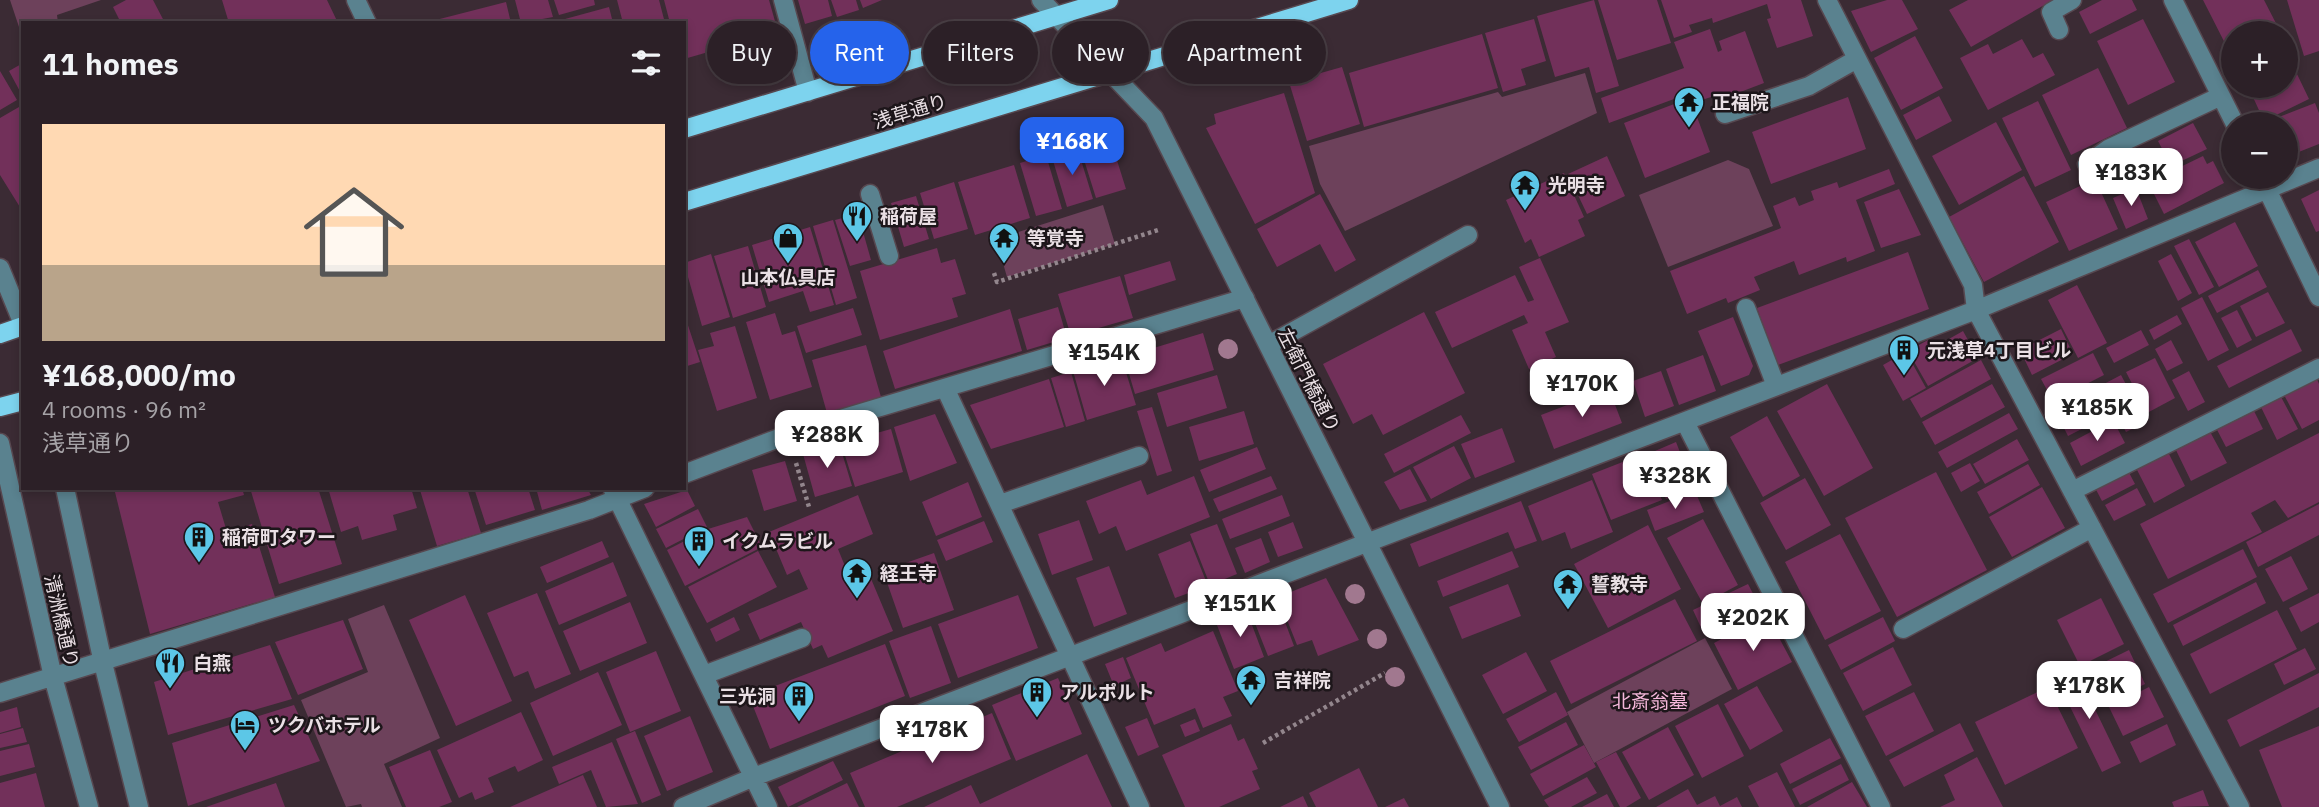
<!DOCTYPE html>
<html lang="en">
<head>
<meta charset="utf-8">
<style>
	body { margin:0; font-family:"IBM Plex Sans","Noto Sans JP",sans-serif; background:#34282f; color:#f1f3f6; height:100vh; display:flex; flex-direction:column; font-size:26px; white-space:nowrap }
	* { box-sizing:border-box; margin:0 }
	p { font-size:23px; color:#a6a3a7 }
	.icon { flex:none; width:38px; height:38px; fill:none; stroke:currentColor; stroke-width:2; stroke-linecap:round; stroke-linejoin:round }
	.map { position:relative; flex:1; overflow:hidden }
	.panel { position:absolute; left:21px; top:21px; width:665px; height:469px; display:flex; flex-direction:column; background:#2c2027; border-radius:0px; box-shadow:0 4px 10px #0003,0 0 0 2px #483e44 }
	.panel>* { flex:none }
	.top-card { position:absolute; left:707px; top:21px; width:665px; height:63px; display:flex; gap:14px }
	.fabs { position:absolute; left:2221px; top:21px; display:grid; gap:14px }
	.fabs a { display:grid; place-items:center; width:77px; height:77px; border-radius:50%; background:#2c2027; box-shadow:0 4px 10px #0003,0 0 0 2px #483e44; font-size:35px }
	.price { position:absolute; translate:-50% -60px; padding:0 16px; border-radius:14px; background:#fff; color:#222; font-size:23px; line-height:46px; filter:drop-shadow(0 2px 4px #0008) }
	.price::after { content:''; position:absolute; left:50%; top:42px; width:21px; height:16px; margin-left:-10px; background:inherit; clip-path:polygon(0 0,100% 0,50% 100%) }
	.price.current { background:#2563eb; color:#fff }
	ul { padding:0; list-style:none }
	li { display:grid; align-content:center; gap:14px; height:371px; padding:0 21px }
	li+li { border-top:2px solid #483e44 }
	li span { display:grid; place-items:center; height:217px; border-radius:0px; color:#555 }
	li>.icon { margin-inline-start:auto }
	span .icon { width:126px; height:126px; fill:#fffc; stroke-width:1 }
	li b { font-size:30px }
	h2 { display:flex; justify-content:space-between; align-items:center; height:84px; padding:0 21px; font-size:30px }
	.tag { padding:0 24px; border-radius:32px; background:#2c2027; box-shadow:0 4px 10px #0003,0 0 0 2px #483e44; font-size:24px; line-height:63px }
	.tag.current { background:#2563eb; color:#fff }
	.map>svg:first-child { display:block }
	.green { fill:#6d415b }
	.building { fill:#72305a }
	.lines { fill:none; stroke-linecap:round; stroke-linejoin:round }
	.minor-casing { stroke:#574850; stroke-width:21 }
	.major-casing { stroke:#574850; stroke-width:21 }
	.path { stroke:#93868d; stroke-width:4.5; stroke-dasharray:3.5 3.5; stroke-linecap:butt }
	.minor { stroke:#5a828f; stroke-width:18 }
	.major { stroke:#7dd3ee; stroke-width:18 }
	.tree { fill:#a1788f }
	.labels { text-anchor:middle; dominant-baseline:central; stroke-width:5; stroke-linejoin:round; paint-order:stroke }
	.poi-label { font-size:19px; font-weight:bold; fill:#eae0e5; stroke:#1d161a; text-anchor:start }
	.street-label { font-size:19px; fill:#eae0e5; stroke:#1d161a }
	.park-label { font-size:19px; fill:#f4b7da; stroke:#1d161a }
</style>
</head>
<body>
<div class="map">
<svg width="2319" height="807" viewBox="0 0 2319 807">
	<rect width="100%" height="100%" fill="#3b2b34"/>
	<!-- green -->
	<path class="green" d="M10,0h91l-44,15 1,8h-35v16z
		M1585,73l12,40 -252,118 -25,-47 -11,-38 189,-54 4,5z
		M1728,160l21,9 24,57 -105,41 -29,-72z
		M1103,205l12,39 -108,33 -11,-38z
		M384,605l56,133 -56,26 18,43h-40l-1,-3 -15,3 -45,-107 67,-28 -20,-53z
		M1705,638l27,51 -138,74 -27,-51z"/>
	<!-- building -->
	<path class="building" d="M126,0h27l12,23h-44l-8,-16z
		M222,0h105l11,23h-109z
		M515,0h33l5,17 -32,6z
		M554,0h40l1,5 -36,10z
		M617,0h42l6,23h-42z
		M664,0h105l9,32 -94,27v-36h-14z
		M798,0h30l4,16 -27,8z
		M831,0h25l3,10 -22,7z
		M860,0h22l-19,8z
		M1594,0l25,86 -23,7 -7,-26 -34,10 -18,-61z
		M1598,0h59l14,43 -54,17z
		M1661,0h140l12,36 -36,12 -10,-29 4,-1 -4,-14 -54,19 -1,-5 -23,7 3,7 -18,6z
		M1887,0h15l16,29 -47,23 -20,-41z
		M1968,0h85l-82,47 -22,-37z
		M2102,0h30l5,10 -47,24 -11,-22z
		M2203,0h61l17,33h-48v26z
		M2287,0h32v51l-15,5z
		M506,2l5,21h-83v-1z
		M609,7l4,16h-58l-1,-1z
		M1534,19l12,42 -25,8 5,16 -23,7 -18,-59z
		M2143,19l32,63 -47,23 -31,-64z
		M1710,29l8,23 4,-2 -3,-9 26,-10 19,52 -42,16 -2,-5 -24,8 -3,-10 -84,31 -8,-25 83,-30 -10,-26z
		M1482,34l16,54 -134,39 -15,-54z
		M1915,36l28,52 -42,22 -27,-52z
		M2022,39l11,19 10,-5 12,22 -67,35 -28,-52 28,-14 5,10z
		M2288,46l11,22 -13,6v-27z
		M23,63v34l-14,-26z
		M1342,67l18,57 -53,17 -18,-59z
		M2098,68l29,60 -56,27 -29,-60z
		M0,71l17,29 -17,10z
		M2297,74l12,25 -45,22 -12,-26 20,-9h14v-7z
		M1284,93l31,100 -60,31 -49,-96 10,-4 -2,-10z
		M1939,96l13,25 -36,19 -13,-25z
		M1848,97l18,52 -95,35 -19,-52z
		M1690,98l20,54 -65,26 -21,-55z
		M2038,101l33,69 -36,17 -33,-69z
		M2315,103l4,10v31l-33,13v-33h-25z
		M19,107l4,6v99l-23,-37v-57z
		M1996,122l26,48 -63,35 -27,-49z
		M2193,123l14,26 -36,17 -13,-25z
		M1100,141l15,13 11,35 -30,9 -16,-51z
		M1077,147l16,52 -26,8 -16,-53z
		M1046,155l16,54 -26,7 -16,-53z
		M1607,156l18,40 -38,18 -19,-40z
		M2203,156l4,8 6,-3 11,22 -60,31 -23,-46 19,-10 8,15z
		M2119,159l12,24 -23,11 -12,-23z
		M1014,165l16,53 -55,17 -17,-53z
		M1889,169l6,15 -39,16 19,51 -28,11 -1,-5 -47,18 -5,-14 -40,16 6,13 -32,13 -2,-5 -39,16 -17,-43 111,-43 -8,-22 22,-9 4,9 15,-6 -3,-9 26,-9 2,6z
		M1564,173l20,44 -6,3 7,16 -46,21 -8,-18 -6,4 -19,-43z
		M2024,176l35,66 -75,40 -35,-65z
		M2095,179l23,50 -49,22 -23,-49z
		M954,182l14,47 -34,10 -14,-46z
		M2136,188l12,31 -22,10 -13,-31z
		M1899,189l22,46 -40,13 -17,-46z
		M2319,190v41l-3,1 -15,-33z
		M1320,194l36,66 -21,12 -15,-28 -43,23 -20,-38z
		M916,196l13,43 -25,8 -13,-44z
		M858,214l13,46 -21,6 -15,-46z
		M833,220l24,78 -21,7 -23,-79z
		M2235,222l23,44 -39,21 -24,-45z
		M810,227l24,78 -24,7 -7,-21 -34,11 -17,-57z
		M2189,239l25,48 -15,8 -25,-49z
		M748,246l18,61 -33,11 -19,-62z
		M937,248l4,15 14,-4 11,35 -14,4 6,19 -78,23 -20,-69z
		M1908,252l21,57 -151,56 -21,-57z
		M711,254l19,63 -28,9 -18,-63z
		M2171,254l21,39 -14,8 -20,-40z
		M1540,258l29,64 -24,10 11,25 -27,12 -17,-39 16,-7 -4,-8 -72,33 -17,-36 80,-37 13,27 6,-2 -15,-33z
		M1170,261l6,19 -47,15 -5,-20z
		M2258,270l9,17 -50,26 -9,-17z
		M1120,276l13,42 -62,18 -13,-42z
		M2077,285l30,58 -29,15 -30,-58z
		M2268,292l17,31 -29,14 -16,-31z
		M2202,297l27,53 -21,11 -27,-53z
		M1058,307l9,31 -40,12 -9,-31z
		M853,308l9,27 -56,18 -9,-27z
		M1010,309l12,42 -127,38 -12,-38z
		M2237,310l15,30 -15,8 -16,-30z
		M1424,312l41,81 -82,42 -11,-21 -19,10 -30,-60z
		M684,313l16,49 -16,5z
		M775,313l7,22 13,-4 17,56 -42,13 -24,-78z
		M2177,315l5,9 -28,16 -5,-10z
		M1733,317l20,49 -4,9 -28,11 -23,-55z
		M735,326l22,72 -40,13 -19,-61 16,-4 -4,-13z
		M2061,329l12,25 -41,21 -12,-25z
		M2291,329l11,22 -73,37 -12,-22z
		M2141,330l8,15 -35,18 -8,-15z
		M1963,331l15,27 -50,28 -20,-35 20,-11 5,8z
		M1203,333l11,37 -79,24 -11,-37z
		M2171,340l12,23 -16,8 -12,-22z
		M866,345l15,52 -54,16 -15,-53z
		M1906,352l20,36 -23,13 -20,-36z
		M2093,353l11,22 -51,26 -12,-22z
		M1703,355l13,36 -37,14 -13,-36z
		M1121,356l15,49 -49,15 -14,-49z
		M2155,358l20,40 -28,15 -21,-41z
		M1981,360l10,19 -70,39 -11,-19z
		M1661,371l13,35 -29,11 -12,-36z
		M2189,371l16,31 -17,9 -16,-31z
		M1071,372l14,49 -19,6 -15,-49z
		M1217,375l10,33 -60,19 -10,-34z
		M2121,375l25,47 -20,10 -24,-47z
		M2315,375l4,9v36l-17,9 -20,-38z
		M1049,379l15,48 -73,22 -21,-44z
		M1827,384l46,84 -49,28 -47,-85z
		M1992,384l13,23 -70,38 -13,-23z
		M2093,388l14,28 -39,20 -14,-28z
		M1609,389l13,34 -68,26 -13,-34z
		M2280,395l18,34 -21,11 -17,-35z
		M2251,405l12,24 -37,18 -12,-23z
		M1152,407l20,64 -15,5 -20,-65z
		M1244,411l10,33 -55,17 -10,-34z
		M2009,413l9,16 -71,39 -9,-16z
		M935,414l22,49 -47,18 -16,-54z
		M1461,415l10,18 -77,40 -10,-19z
		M1767,416l33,60 -37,21 -33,-60z
		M2113,420l12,23 -44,23 -11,-23z
		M1502,428l13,34 -40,16 -14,-34z
		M2208,428l19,35 -36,18 -17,-35z
		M891,429l12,43 -48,15 -14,-44z
		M2319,433v69l-31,16 -13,-18 -24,13 11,19 -94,47 -28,-55z
		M2017,439l12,21 -44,24 -12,-20z
		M1676,442l18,46 -28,11 -18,-45z
		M839,443l13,43 -37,11 -12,-43z
		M1454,446l17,32 -40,21 -18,-32z
		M1257,447l9,22 -57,23 -9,-22z
		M2167,450l18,36 -31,17 -19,-37z
		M1643,454l19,46 -51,20 -19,-46z
		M785,461l12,40 -33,10 -12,-41z
		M1970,463l10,18 -19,11 -10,-19z
		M2028,464l12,21 -51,29 -12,-22z
		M2125,465l10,19 -33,17 -10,-19z
		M1410,469l17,32 -27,9 -16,-28z
		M1936,472l51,98 -90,47 -52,-99z
		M1194,476l16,41 -84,34 -10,-25 -17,8 -13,-33 55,-21 6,15z
		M1271,476l6,13 -58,23 -6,-13z
		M1805,478l26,47 -45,25 -26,-47z
		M1592,480l21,52 -42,17 -6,-17 -23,9 -14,-35z
		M968,482l14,35 -46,19 -14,-34z
		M2042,487l23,41 -53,29 -23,-40z
		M114,488h128l2,7 -26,7 9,30 25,-8 23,73 -125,37z
		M250,488h68l24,76 -63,20z
		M328,488h83l6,20 -24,7 4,15 -35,10 -4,-14 -17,6z
		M427,488h40l14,45 -44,13 -17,-56z
		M474,488h54l7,22 -49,15z
		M536,488h51l4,7 -49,15z
		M2137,488l9,17 -32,16 -9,-16z
		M687,490l8,16 -39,21 -12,-23z
		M1695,491l9,21 -49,19 -8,-21z
		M858,495l15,39 -35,15 13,32 18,-7 24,57 -65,27 -6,-13 -9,4 -12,-27 -41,18 -12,-26 60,-25 -9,-20 -12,6 -18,-43z
		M1282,495l8,21 -60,23 -8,-20z
		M1521,501l16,40 -22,8 -7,-17 -89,35 -9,-23z
		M2319,504v31l-61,32 -12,-25z
		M698,509l9,18 -41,21 -10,-19z
		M747,517l15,30 -77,39 -18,-36 41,-21z
		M1703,519l35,66 -35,19 -36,-66z
		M1079,520l14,40 -41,15 -14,-41z
		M984,521l9,21 -47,19 -9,-21z
		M1293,522l10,26 -25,9 -10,-25z
		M1217,524l20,50 -27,11 -20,-51z
		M1648,525l33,64 -73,39 -34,-64z
		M1840,534l41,77 -56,29 -40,-78z
		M1261,538l9,24 -25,11 -10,-25z
		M602,541l7,16 -62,26 -7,-16z
		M1190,541l18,45 -33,12 -17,-44z
		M2243,549l14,28 -89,46 -15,-29z
		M758,551l19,36 -70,36 -19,-36z
		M1512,551l7,16 -76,30 -6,-16z
		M934,553l20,57 -51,18 -20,-57z
		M2291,556l17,33 -25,13 -18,-33z
		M613,562l14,34 -68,29 -14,-34z
		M1109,566l18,48 -33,13 -18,-49z
		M1326,578l33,62 -41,16 -6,-16 -15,5 -19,-48z
		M2256,582l10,21 -83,43 -10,-21z
		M1508,584l13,32 -59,23 -13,-32z
		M1748,584l12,23 -56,27 -11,-24z
		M537,593l34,81 -36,15 -7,-18 -14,6 -27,-64z
		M2319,593v29l-18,10 -12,-24z
		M465,595l47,106 -56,25 -47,-106z
		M1018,595l20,53 -80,30 -20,-54z
		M1276,598l18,48 -26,10 -19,-48z
		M2101,598l23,46 -44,22 -23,-46z
		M1675,599l22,42 -126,63 -21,-43z
		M630,602l17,41 -67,28 -17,-40z
		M1246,609l18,48 -30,12 -19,-49z
		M2277,610l20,39 -87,45 -20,-40z
		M1767,615l25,47 -54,28 -24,-47z
		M734,617l6,13 -24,12 -6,-13z
		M1883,617l12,24 -54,29 -13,-25z
		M343,620l20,49 -65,26 -23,-53z
		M931,626l20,57 -41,15 -21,-57z
		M1213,631l25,60 -15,6 9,19 -29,12 -8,-20 -41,17 -28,-67 35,-15 4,9z
		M885,644l20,52 -135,53 -21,-53z
		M270,645l22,54 -124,36 -14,-53z
		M1893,647l19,38 -49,26 -20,-38z
		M2305,648l11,21 -32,16 -10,-21z
		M2129,650l16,34 -40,20 -17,-34z
		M656,651l25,60 -51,21 -24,-60z
		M1526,652l21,39 -44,23 -21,-39z
		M1123,657l8,21 -17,8 -9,-22z
		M2076,670l45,93 -19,9 -45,-92z
		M598,672l24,53 -69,31 -23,-53z
		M2319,673v34l-79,40 -13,-27z
		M1058,678l24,56 -66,27 -24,-56z
		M1757,686l26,45 -33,19 -26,-46z
		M2048,687l30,61 -73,37 -30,-63z
		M2149,687l15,30 -41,19 -14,-29z
		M1556,692l12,23 -49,27 -13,-23z
		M1914,692l20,39 -48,25 -21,-40z
		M1718,704l26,52 -42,22 -27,-52z
		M294,705l26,56 -132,45 -16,-63z
		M17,707l4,20 -21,6v-21z
		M521,712l22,48 -25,12 -3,-6 -27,12 6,14 -19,8 -3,-8 -13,6 -22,-48z
		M992,713l19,46 -114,48h-32l-15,-34z
		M690,716l23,56 -46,19 -23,-55z
		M1147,718l12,29 -21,9 -13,-29z
		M1195,719l5,12 -15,6 -5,-12z
		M1566,722l12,23 -47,25 -13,-23z
		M1960,723l14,28 -70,36 -15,-27z
		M1231,724l7,17 6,-3 14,31 -6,2 8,18 -41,18h-34l-23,-52z
		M2167,724l9,21 -36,18 -10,-21z
		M2319,726v81h-37l-23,-57z
		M1668,727l26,48 -45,25 -27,-48z
		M23,728l4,14 -27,6v-14z
		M635,731l26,64 -19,8 -26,-64z
		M1830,738l11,20 -51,26 -10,-20z
		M612,742l26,62 -32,3 -15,-37 -32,14 -7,-17z
		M29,744l6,23 -35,9v-25z
		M1584,745l12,22 -53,29 -13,-22z
		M430,750l22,52 -13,5h-33l-17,-40z
		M1616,752l25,46 -15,9h-6l-24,-45z
		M1087,754l25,53h-188l47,-22 9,19z
		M1977,757l26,50h-63l15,-7 -11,-25z
		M833,761l10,19 -55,27 -10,-20z
		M1841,764l8,16 -49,25 -8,-16z
		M1359,768l19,39h-62l-7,-14z
		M1777,772l18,35h-36l-11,-21z
		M36,773l9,34h-45v-24z
		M583,775l14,32h-87z
		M1587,777l10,16 -26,14h-22l-5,-7z
		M1852,782l15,25h-60z
		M276,783l9,24h-79z
		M847,783l12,24h-62z
		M1688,789l9,16 18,-9 5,10 17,-9 5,10h-86z
		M2203,790l6,16 -35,1 -2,-5z
		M1607,794l7,13h-32z
		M1303,796l5,11h-28z
		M1404,798l5,9h-24z"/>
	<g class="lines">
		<!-- minor casing -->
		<g class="minor-casing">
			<path id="minor" d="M356,0l11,23
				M783,0l25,92
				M1041,0l113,118 346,689
				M1827,0l146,285 3,25 264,497
				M2173,0l62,124
				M2059,30l-8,-18 21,-12
				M1725,114l84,-28 48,-27
				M2087,164l21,-15 113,-53
				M2261,177l58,120
				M870,194l19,62
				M0,268l23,56
				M1746,308l30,78
				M1268,345l200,-110
				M946,390l194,417
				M1685,422l196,385
				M0,443l53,234 36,130
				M684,474l103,-39 458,-137
				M65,488l38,175 36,144
				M613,490l155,317
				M2072,491l247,-123
				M1000,504l139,-48
				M1903,629l189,-101
				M704,675l98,-37
				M0,693l589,-183 56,-22
				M683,807l71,-30 1222,-467 343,-142"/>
		</g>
		<!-- major casing -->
		<g class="major-casing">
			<path id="major" d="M684,129l425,-129
				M684,202l665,-202
				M0,334l23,-8
				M0,407l23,-6"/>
		</g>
		<!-- path -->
		<path class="path" d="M994,273l3,9 161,-52
			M796,463l13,44
			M1263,743l122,-70"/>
		<!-- minor -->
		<use href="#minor" class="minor"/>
		<!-- major -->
		<use href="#major" class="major"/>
	</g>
	<!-- trees -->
	<g class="tree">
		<circle cx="1228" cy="349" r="10"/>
		<circle cx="1355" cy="594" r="10"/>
		<circle cx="1377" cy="639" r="10"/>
		<circle cx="1395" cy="677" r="10"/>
	</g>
	<!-- icons -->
	<defs>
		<g id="temple-pin" transform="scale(1.575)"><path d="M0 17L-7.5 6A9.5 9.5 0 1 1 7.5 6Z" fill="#5cc7e7" stroke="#1d161a"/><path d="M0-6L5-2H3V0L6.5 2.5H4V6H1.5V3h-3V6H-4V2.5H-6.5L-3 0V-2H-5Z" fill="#111"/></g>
		<g id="restaurant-pin" transform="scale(1.575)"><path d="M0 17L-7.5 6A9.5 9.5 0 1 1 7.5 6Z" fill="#5cc7e7" stroke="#1d161a"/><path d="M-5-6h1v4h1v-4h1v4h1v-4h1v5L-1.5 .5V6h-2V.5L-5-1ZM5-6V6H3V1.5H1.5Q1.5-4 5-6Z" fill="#111"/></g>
		<g id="shop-pin" transform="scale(1.575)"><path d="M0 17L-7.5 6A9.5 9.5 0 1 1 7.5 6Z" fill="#5cc7e7" stroke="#1d161a"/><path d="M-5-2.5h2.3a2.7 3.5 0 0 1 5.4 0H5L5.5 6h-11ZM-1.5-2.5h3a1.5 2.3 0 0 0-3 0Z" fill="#111"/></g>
		<g id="building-pin" transform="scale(1.575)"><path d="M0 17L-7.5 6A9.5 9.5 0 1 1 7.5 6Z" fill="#5cc7e7" stroke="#1d161a"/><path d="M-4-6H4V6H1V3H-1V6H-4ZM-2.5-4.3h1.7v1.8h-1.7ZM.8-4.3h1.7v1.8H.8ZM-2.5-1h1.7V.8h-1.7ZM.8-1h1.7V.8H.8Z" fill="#111"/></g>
		<g id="hotel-pin" transform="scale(1.575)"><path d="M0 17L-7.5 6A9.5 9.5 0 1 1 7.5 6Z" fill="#5cc7e7" stroke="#1d161a"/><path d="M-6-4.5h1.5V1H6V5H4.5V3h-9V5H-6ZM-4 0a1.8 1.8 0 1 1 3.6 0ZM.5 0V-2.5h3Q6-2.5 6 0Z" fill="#111"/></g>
	</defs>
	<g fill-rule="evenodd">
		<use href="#temple-pin" x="1689" y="102"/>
		<use href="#temple-pin" x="1525" y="185"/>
		<use href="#restaurant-pin" x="857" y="216"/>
		<use href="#shop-pin" x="788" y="238"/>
		<use href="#temple-pin" x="1004" y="238"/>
		<use href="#building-pin" x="1904" y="350"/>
		<use href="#building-pin" x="199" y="537"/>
		<use href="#building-pin" x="699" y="541"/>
		<use href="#temple-pin" x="857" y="573"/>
		<use href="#temple-pin" x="1568" y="584"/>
		<use href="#restaurant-pin" x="170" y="663"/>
		<use href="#temple-pin" x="1251" y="680"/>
		<use href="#building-pin" x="1037" y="692"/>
		<use href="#building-pin" x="799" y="696"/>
		<use href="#hotel-pin" x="245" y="725"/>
	</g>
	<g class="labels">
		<!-- poi labels -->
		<g class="poi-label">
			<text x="1712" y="102">正福院</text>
			<text x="1548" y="185">光明寺</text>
			<text x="880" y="216">稲荷屋</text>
			<text x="1027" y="238">等覚寺</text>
			<text x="788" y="277" text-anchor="middle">山本仏具店</text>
			<text x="1927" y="350">元浅草4丁目ビル</text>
			<text x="222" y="537">稲荷町タワー</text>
			<text x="722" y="541">イクムラビル</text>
			<text x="880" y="573">経王寺</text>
			<text x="1591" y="584">誓教寺</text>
			<text x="193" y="663">白燕</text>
			<text x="1274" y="680">吉祥院</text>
			<text x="1060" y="692">アルポルト</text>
			<text x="776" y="696" text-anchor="end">三光洞</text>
			<text x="268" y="725">ツクバホテル</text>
		</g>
		<!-- street labels -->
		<g class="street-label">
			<text transform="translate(910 111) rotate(-17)">浅草通り</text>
			<text transform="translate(1309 380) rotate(63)">左衛門橋通り</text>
			<text transform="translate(62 621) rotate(77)">清洲橋通り</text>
		</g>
		<!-- park labels -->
		<g class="park-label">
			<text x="1650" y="701">北斎翁墓</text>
		</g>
	</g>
</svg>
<div class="fabs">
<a>+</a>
<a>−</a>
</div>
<b class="price current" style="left:1072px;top:177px">¥168K</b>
<b class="price" style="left:2131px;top:208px">¥183K</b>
<b class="price" style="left:1104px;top:388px">¥154K</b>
<b class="price" style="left:1582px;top:419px">¥170K</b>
<b class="price" style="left:2097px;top:443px">¥185K</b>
<b class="price" style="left:827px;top:470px">¥288K</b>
<b class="price" style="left:1675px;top:511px">¥328K</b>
<b class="price" style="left:1240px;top:639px">¥151K</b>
<b class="price" style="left:1753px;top:653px">¥202K</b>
<b class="price" style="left:2089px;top:721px">¥178K</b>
<b class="price" style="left:932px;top:765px">¥178K</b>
<div class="top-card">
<a class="tag">Buy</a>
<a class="tag current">Rent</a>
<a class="tag">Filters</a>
<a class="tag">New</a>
<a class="tag">Apartment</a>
</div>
<section class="panel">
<h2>11 homes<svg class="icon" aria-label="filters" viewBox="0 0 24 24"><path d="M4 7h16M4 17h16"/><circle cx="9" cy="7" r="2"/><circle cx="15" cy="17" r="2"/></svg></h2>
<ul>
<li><span style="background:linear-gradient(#ffd9b3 65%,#b9a48a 0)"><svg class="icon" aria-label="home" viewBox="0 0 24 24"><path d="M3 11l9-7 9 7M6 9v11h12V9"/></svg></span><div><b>¥168,000/mo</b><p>4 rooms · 96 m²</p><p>浅草通り</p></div></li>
</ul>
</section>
</div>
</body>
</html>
